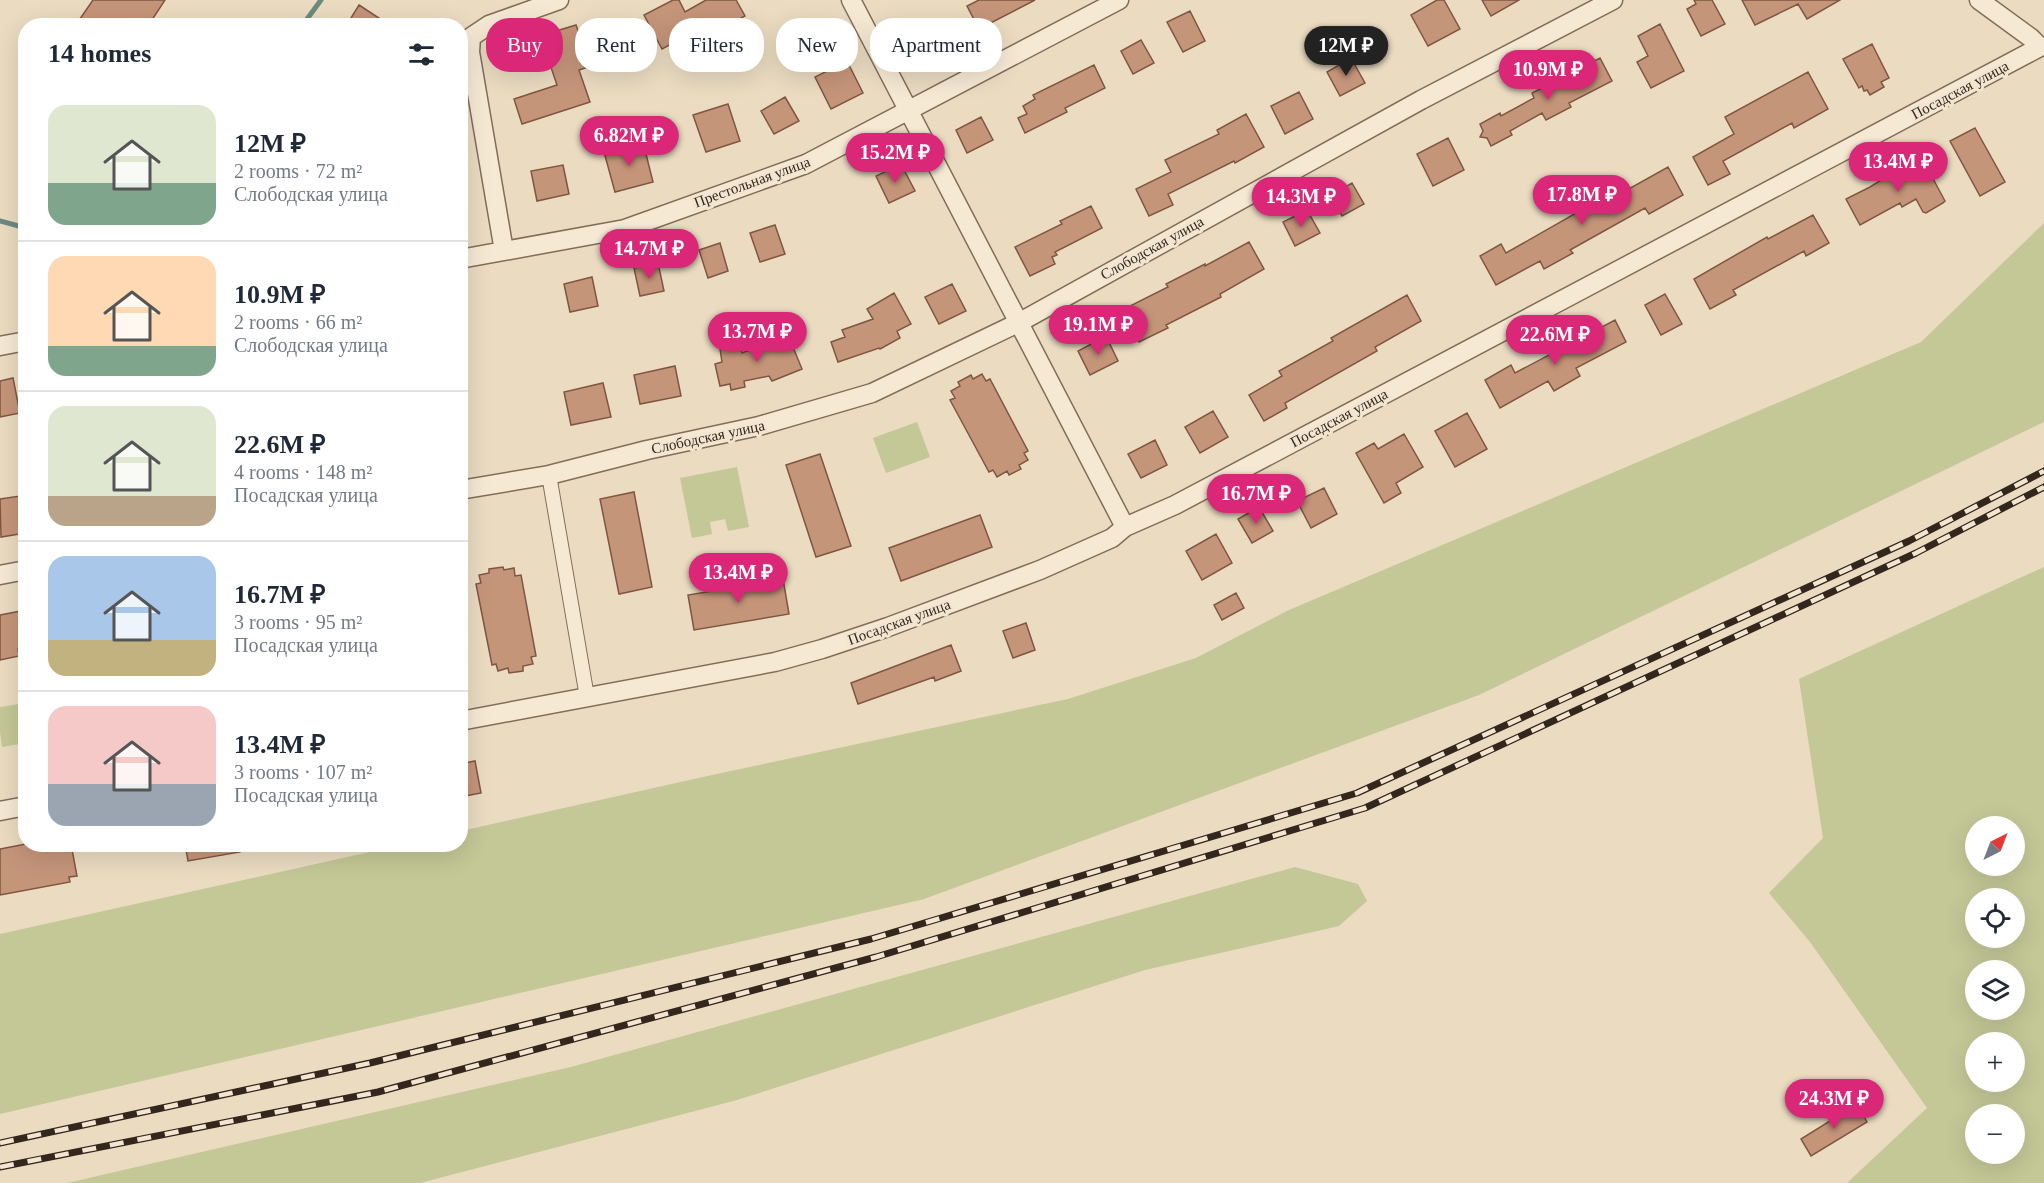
<!DOCTYPE html>
<html lang="en">
<head>
<meta charset="utf-8">
<style>
	body { margin:0; font-family:"Times New Roman",serif; background:#f2f2f3; color:#1f2937; height:100vh; display:flex; flex-direction:column; font-size:22px; white-space:nowrap }
	* { box-sizing:border-box; margin:0 }
	p { font-size:20px; color:#747a83 }
	.icon { flex:none; width:33px; height:33px; fill:none; stroke:currentColor; stroke-width:2; stroke-linecap:round; stroke-linejoin:round }
	.map { position:relative; flex:1; overflow:hidden }
	.details { position:absolute; left:18px; top:18px; width:450px; height:834px; display:flex; flex-direction:column; background:#fff; border-radius:24px; box-shadow:0 6px 24px #0002 }
	.details>* { flex:none }
	.hud { position:absolute; left:486px; top:18px; width:570px; height:54px; display:flex; gap:12px }
	.needle { width:39px; rotate:42deg }
	.fabs { position:absolute; left:1965px; top:816px; display:grid; gap:12px }
	.fabs a { display:grid; place-items:center; width:60px; height:60px; border-radius:50%; background:#fff; box-shadow:0 6px 24px #0002; font-size:30px }
	.price { position:absolute; translate:-50% -51px; padding:0 14px; border-radius:21px; background:#db2777; color:#fff; font-size:20px; line-height:39px; filter:drop-shadow(0 2px 3px #0008) }
	.price::after { content:''; position:absolute; left:50%; top:36px; width:18px; height:14px; margin-left:-9px; background:inherit; clip-path:polygon(0 0,100% 0,50% 100%) }
	.price.selected { background:#222; color:#fff }
	ul { padding:0; list-style:none }
	li { display:flex; align-items:center; gap:18px; height:150px; padding:0 30px }
	li+li { border-top:2px solid #e0e1e3 }
	li span { display:grid; place-items:center; flex:none; width:168px; height:120px; border-radius:18px; color:#555 }
	li>.icon { margin-inline-start:auto }
	span .icon { width:72px; height:72px; fill:#fffc; stroke-width:1 }
	li b { font-size:26px }
	h2 { display:flex; justify-content:space-between; align-items:center; height:72px; padding:0 30px; font-size:26px }
	.pill { padding:0 21px; border-radius:24px; background:#fff; box-shadow:0 6px 24px #0002; font-size:21px; line-height:54px }
	.pill.selected { background:#db2777; color:#fff }
	.map>svg:first-child { display:block }
	.green { fill:#c4c796; fill-rule:evenodd }
	.lines { fill:none; stroke-linecap:round; stroke-linejoin:round }
	.stream { stroke:#6b8a80; stroke-width:5 }
	.building { fill:#c5957a; stroke:#7f5642; stroke-width:1.5 }
	.pedestrian-casing { stroke:#826d5a; stroke-width:16 }
	.minor-casing { stroke:#826d5a; stroke-width:21 }
	.pedestrian { stroke:#f6e9d4; stroke-width:14 }
	.minor { stroke:#f6e9d4; stroke-width:18 }
	.rail-casing { stroke:#33261d; stroke-width:7 }
	.rail { stroke:#f2e6d0; stroke-width:4.5; stroke-dasharray:14; stroke-linecap:butt }
	.labels { text-anchor:middle; dominant-baseline:central; stroke-width:6; stroke-linejoin:round; paint-order:stroke }
	.street-label { font-size:15px; fill:#33261d; stroke:#f2e6d0 }
</style>
</head>
<body>
<div class="map">
<svg width="2044" height="1183" viewBox="0 0 2044 1183">
	<rect width="100%" height="100%" fill="#eadbc1"/>
	<!-- green -->
	<path class="green" d="M2044,223v199l-565,273 -555,204 -924,215v-180l401,-89 59,-1 1,-13 251,-56 356,-76 128,-41 93,-48 632,-268z
		M917,422l13,35 -44,16 -13,-35z
		M737,467l12,60 -21,4 -3,-12 -15,3 2,12 -20,4 -12,-60z
		M2044,567v616h-197l80,-75 -117,-166 -41,-49 54,-55 -24,-159zM2014,826v40h-38v-40zM2014,898v40h-38v-40zM2014,970v40h-38v-40zM2014,1042v40h-38v-40zM2014,1114v40h-38v-40z
		M25,703v40l-23,4 -2,-15v-25z
		M1295,867l63,17 9,17 -28,25 -194,44 -408,130 -317,83h-353l504,-116z"/>
	<g class="lines">
		<!-- stream -->
		<path class="stream" d="M302,26l19,-26
			M0,221l26,7"/>
	</g>
	<!-- building -->
	<path class="building" d="M93,0h72l-17,26h-73z
		M673,0h6l6,12 21,-12h30l9,16 -29,16 -5,-9 -49,26 -18,-34z
		M979,0h56l-56,29 -12,-23z
		M1437,0h7l16,29 -32,17 -17,-31z
		M1482,0h37l-28,16z
		M1694,0h18l13,24 -24,12 -14,-27 9,-5z
		M1742,0h98l-33,19 -9,-15 -43,21z
		M359,5l32,21h-45z
		M1190,11l15,30 -22,11 -16,-30z
		M941,20l15,29 -26,13 -15,-29z
		M1660,24l24,47 -33,17 -14,-26 11,-6 -10,-20z
		M576,25l8,21 11,-3 6,20 -22,7 11,32 -68,22 -8,-25 43,-14 -13,-38 13,-4 -4,-11z
		M1141,40l13,23 -21,11 -12,-23z
		M1872,44l17,34 -8,4 3,5 -14,8 -3,-5 -3,1 -2,-5 -3,2 -16,-29z
		M1351,58l14,25 -25,13 -13,-24z
		M1600,58l12,23 -43,22 2,4 -25,13 -4,-7 -32,18 2,4 -21,11 -4,-8 -7,-1 3,-6 -3,-7 20,-11 1,3 33,-18 -2,-5z
		M847,61l16,32 -32,16 -16,-32z
		M1094,65l11,23 -40,20 2,4 -42,21 -7,-15 9,-4 -4,-8 12,-7 -2,-4z
		M1808,72l20,37 -34,19 -2,-5 -69,38 7,13 -22,11 -15,-28 41,-23 -9,-17z
		M1299,92l14,27 -28,15 -14,-28z
		M785,97l14,24 -25,13 -13,-23z
		M728,104l12,37 -34,11 -13,-37z
		M1246,114l18,33 -29,16 -1,-2 -66,33 5,11 -24,11 -13,-27 35,-17 -6,-12 54,-26 -2,-4z
		M981,117l12,23 -26,13 -11,-23z
		M1975,128l30,54 -25,14 -30,-55z
		M1448,138l16,32 -31,16 -16,-32z
		M643,142l10,40 -38,10 -11,-40z
		M1923,160l22,41 -2,2 -17,10 -3,-1 -7,-13 -14,8 -2,-4 -40,22 -14,-26 24,-12 40,-25h4l1,3z
		M901,164l14,27 -26,12 -13,-27z
		M563,165l6,29 -32,7 -6,-30z
		M1668,167l15,28 -34,19 -4,-6 -75,42 3,3 -29,16 -4,-8 -44,24 -16,-29 21,-12 5,9 72,-41 -3,-5 31,-17 5,9z
		M1352,183l12,21 -22,12 -12,-20z
		M1091,206l11,22 -47,24 2,3 -5,2 3,7 -25,12 -15,-29 47,-23 -2,-3z
		M1307,210l13,23 -25,13 -12,-24z
		M1813,215l16,28 -23,13 -2,-5 -71,39 3,5 -26,14 -16,-30 73,-42 1,2z
		M775,225l10,29 -25,8 -10,-29z
		M1249,242l15,27 -44,25 1,3 -55,28 2,3 -29,14 -17,-32 46,-23 -2,-3 39,-20v2z
		M720,243l8,28 -20,7 -9,-28z
		M658,263l6,28 -24,5 -6,-28z
		M592,277l6,29 -28,6 -6,-28z
		M952,284l14,27 -27,13 -14,-27z
		M894,293l17,31 -14,7 3,7 -20,11 -1,-1 -41,14 -7,-20 14,-5 -3,-7 31,-11 -6,-10z
		M1665,294l17,30 -21,11 -16,-30z
		M1407,295l14,26 -46,26 2,4 -92,52 2,5 -23,13 -15,-26 33,-19 -3,-5 54,-30 -2,-3z
		M1615,320l11,22 -50,26 4,8 -26,15 -6,-10 -48,27 -15,-28 26,-15 4,8z
		M788,335l14,34 -30,12 -3,-5 -25,5 1,6 -14,3 -1,-6 -10,2 -5,-22 7,-2 -2,-13 20,-4 2,8z
		M1106,336l12,25 -28,14 -12,-24z
		M675,366l6,30 -41,8 -6,-29z
		M982,374l4,7 4,-2 38,72 -4,2 4,7 -9,5 2,4 -12,6 -2,-4 -10,6 -4,-7 -4,2 -39,-72 5,-2 -4,-7 9,-5 -2,-4 13,-7 2,4z
		M13,378l7,35 -20,4v-36z
		M603,383l8,34 -40,8 -7,-33z
		M1213,411l15,26 -28,16 -15,-26z
		M1467,413l20,36 -32,18 -20,-36z
		M1404,434l19,33 -27,16 5,10 -17,10 -28,-50 18,-10 4,6z
		M1155,440l12,25 -26,13 -13,-24z
		M820,454l31,92 -35,11 -30,-92z
		M1324,488l13,26 -26,14 -14,-27z
		M634,492l18,95 -33,7 -19,-95z
		M20,496l6,37 -25,4 -1,-38z
		M1259,507l14,24 -21,12 -14,-24z
		M980,515l12,32 -91,34 -12,-33z
		M1216,534l16,29 -30,17 -16,-29z
		M503,567l1,3 10,-2 1,8 6,-1 15,81 -5,1 2,7 -10,2v5l-14,2 -1,-5 -10,3 -2,-7 -4,1 -16,-81 5,-1 -2,-8 10,-2v-4z
		M783,579l6,35 -95,16 -6,-35z
		M1236,593l8,15 -22,12 -8,-15z
		M26,610v38l-8,1 1,7 -19,4v-45z
		M1026,623l9,27 -22,8 -10,-27z
		M951,645l10,26 -26,10 -1,-4 -76,27 -7,-21z
		M475,761l6,32 -21,4v-33z
		M26,844h45l6,32 -8,1 1,5 -70,13v-46z
		M185,844h54l1,8 -52,9z
		M1857,1104l10,18 -56,34 -10,-17z"/>
	<g class="lines">
		<!-- pedestrian casing -->
		<g class="pedestrian-casing">
			<path id="pedestrian" d="M549,475l38,222"/>
		</g>
		<!-- minor casing -->
		<g class="minor-casing">
			<path id="minor" d="M851,0l274,527
				M504,251l-34,-199 1,-15 18,-12 70,-25
				M460,259l165,-30 181,-65 313,-164
				M0,346l26,-5
				M460,490l89,-15 98,-25 112,-24 113,-33 148,-71 401,-222 192,-100
				M0,575l26,-5
				M460,721l315,-59 47,-13 66,-22 152,-57 72,-32 13,-11 50,-22 865,-458 -9,-9 -52,-38
				M0,811l26,-5"/>
		</g>
		<!-- pedestrian -->
		<use href="#pedestrian" class="pedestrian"/>
		<!-- minor -->
		<use href="#minor" class="minor"/>
		<!-- rail casing -->
		<g class="rail-casing">
			<path id="rail" d="M0,1143l370,-80 501,-124 486,-146 552,-252 135,-70
				M0,1167l378,-75 498,-135 489,-149 551,-255 128,-66"/>
		</g>
		<!-- rail -->
		<use href="#rail" class="rail"/>
	</g>
	<g class="labels">
		<!-- street labels -->
		<g class="street-label">
			<text transform="translate(1960 90) rotate(-28)">Посадская улица</text>
			<text transform="translate(752 182) rotate(-20)">Престольная улица</text>
			<text transform="translate(1152 248) rotate(-29)">Слободская улица</text>
			<text transform="translate(1339 418) rotate(-28)">Посадская улица</text>
			<text transform="translate(708 437) rotate(-12)">Слободская улица</text>
			<text transform="translate(899 622) rotate(-20)">Посадская улица</text>
		</g>
	</g>
</svg>
<div class="fabs">
<a><svg class="needle" viewBox="-14 -14 28 28"><path d="M0-13l5 13h-10z" fill="#e53935"/><path d="M0 13l5-13h-10z" fill="#747a83"/></svg></a>
<a><svg class="icon" aria-label="locate" viewBox="0 0 24 24"><circle cx="12" cy="12" r="6"/><path d="M12 2v4M12 18v4M2 12h4M18 12h4"/></svg></a>
<a><svg class="icon" aria-label="layers" viewBox="0 0 24 24"><path d="M12 4l9 5-9 5-9-5zM3 14l9 5 9-5"/></svg></a>
<a>+</a>
<a>−</a>
</div>
<b class="price selected" style="left:1346px;top:77px">12M ₽</b>
<b class="price" style="left:1548px;top:101px">10.9M ₽</b>
<b class="price" style="left:629px;top:167px">6.82M ₽</b>
<b class="price" style="left:895px;top:184px">15.2M ₽</b>
<b class="price" style="left:1898px;top:193px">13.4M ₽</b>
<b class="price" style="left:1582px;top:226px">17.8M ₽</b>
<b class="price" style="left:1301px;top:228px">14.3M ₽</b>
<b class="price" style="left:649px;top:280px">14.7M ₽</b>
<b class="price" style="left:1098px;top:356px">19.1M ₽</b>
<b class="price" style="left:757px;top:363px">13.7M ₽</b>
<b class="price" style="left:1555px;top:366px">22.6M ₽</b>
<b class="price" style="left:1256px;top:525px">16.7M ₽</b>
<b class="price" style="left:738px;top:604px">13.4M ₽</b>
<b class="price" style="left:1834px;top:1130px">24.3M ₽</b>
<div class="hud">
<a class="pill selected">Buy</a>
<a class="pill">Rent</a>
<a class="pill">Filters</a>
<a class="pill">New</a>
<a class="pill">Apartment</a>
</div>
<section class="details">
<h2>14 homes<svg class="icon" aria-label="filters" viewBox="0 0 24 24"><path d="M4 7h16M4 17h16"/><circle cx="9" cy="7" r="2"/><circle cx="15" cy="17" r="2"/></svg></h2>
<ul>
<li><span style="background:linear-gradient(#dfe7d0 65%,#7fa58c 0)"><svg class="icon" aria-label="home" viewBox="0 0 24 24"><path d="M3 11l9-7 9 7M6 9v11h12V9"/></svg></span><div><b>12M ₽</b><p>2 rooms · 72 m²</p><p>Слободская улица</p></div></li>
<li><span style="background:linear-gradient(#ffd9b3 75%,#7fa58c 0)"><svg class="icon" aria-label="home" viewBox="0 0 24 24"><path d="M3 11l9-7 9 7M6 9v11h12V9"/></svg></span><div><b>10.9M ₽</b><p>2 rooms · 66 m²</p><p>Слободская улица</p></div></li>
<li><span style="background:linear-gradient(#dfe7d0 75%,#b9a48a 0)"><svg class="icon" aria-label="home" viewBox="0 0 24 24"><path d="M3 11l9-7 9 7M6 9v11h12V9"/></svg></span><div><b>22.6M ₽</b><p>4 rooms · 148 m²</p><p>Посадская улица</p></div></li>
<li><span style="background:linear-gradient(#a9c7e8 70%,#c2b280 0)"><svg class="icon" aria-label="home" viewBox="0 0 24 24"><path d="M3 11l9-7 9 7M6 9v11h12V9"/></svg></span><div><b>16.7M ₽</b><p>3 rooms · 95 m²</p><p>Посадская улица</p></div></li>
<li><span style="background:linear-gradient(#f6c9c9 65%,#9aa5b1 0)"><svg class="icon" aria-label="home" viewBox="0 0 24 24"><path d="M3 11l9-7 9 7M6 9v11h12V9"/></svg></span><div><b>13.4M ₽</b><p>3 rooms · 107 m²</p><p>Посадская улица</p></div></li>
</ul>
</section>
</div>
</body>
</html>
